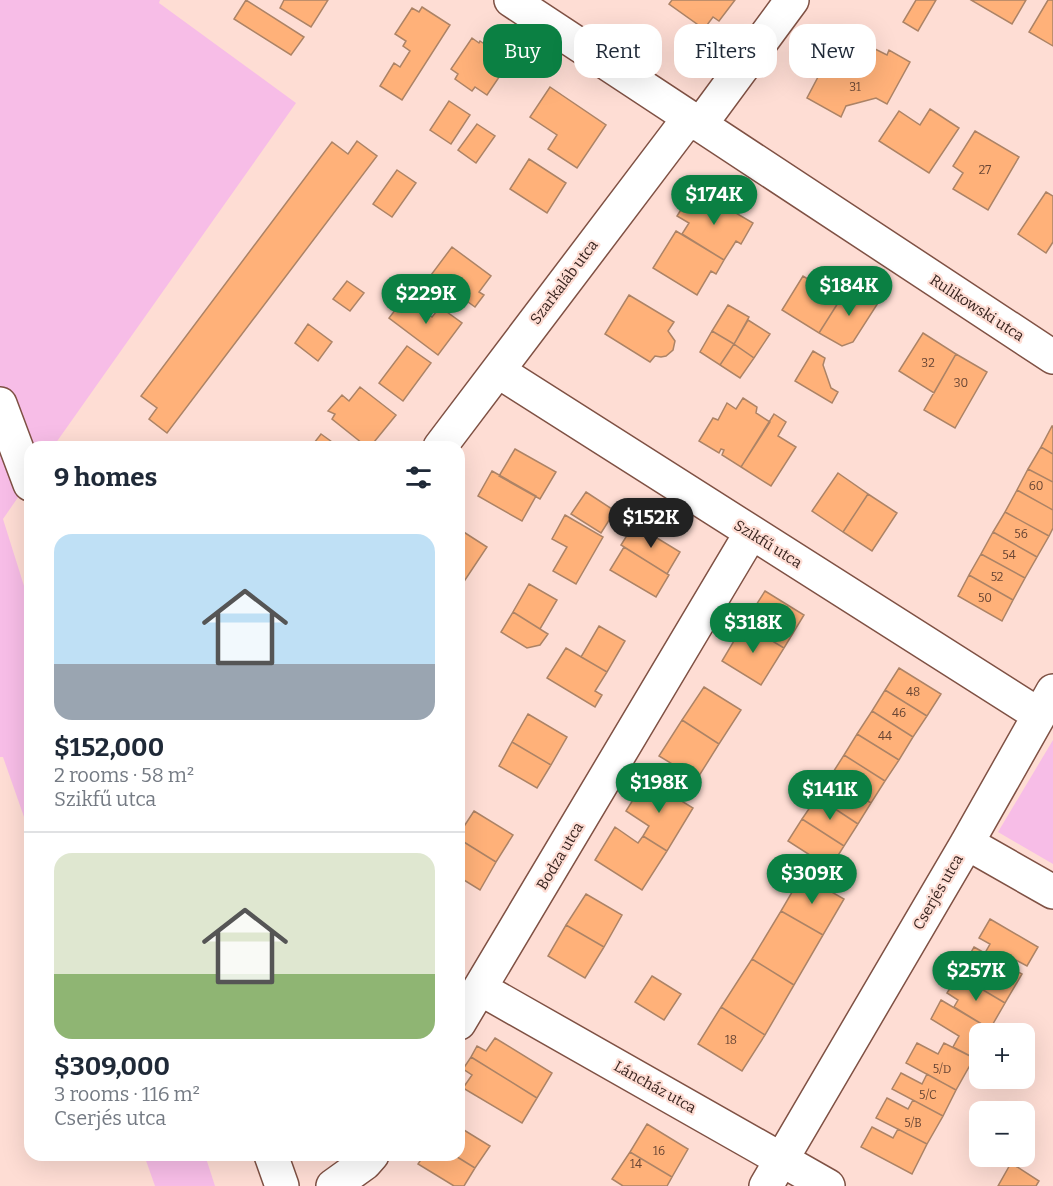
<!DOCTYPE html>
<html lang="en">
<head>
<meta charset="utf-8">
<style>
	body { margin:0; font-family:Bitter,serif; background:#f2f2f3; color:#1f2937; height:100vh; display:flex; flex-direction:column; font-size:22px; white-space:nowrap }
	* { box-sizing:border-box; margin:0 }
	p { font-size:20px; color:#747a83 }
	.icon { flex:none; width:33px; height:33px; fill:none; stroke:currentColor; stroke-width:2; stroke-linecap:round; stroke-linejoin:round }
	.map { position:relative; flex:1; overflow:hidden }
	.sheet { position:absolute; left:24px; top:441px; width:441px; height:720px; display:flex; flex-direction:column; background:#fff; border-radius:18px; box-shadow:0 6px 24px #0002 }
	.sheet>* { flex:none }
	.guide { position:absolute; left:483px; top:24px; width:480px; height:54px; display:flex; gap:12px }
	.controls { position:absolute; left:969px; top:1023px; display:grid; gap:12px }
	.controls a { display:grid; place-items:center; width:66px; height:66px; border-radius:12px; background:#fff; box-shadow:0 6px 24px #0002; font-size:30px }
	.price { position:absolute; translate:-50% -51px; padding:0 14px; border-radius:21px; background:#0b8043; color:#fff; font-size:20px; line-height:39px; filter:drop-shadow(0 2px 3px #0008) }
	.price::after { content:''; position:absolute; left:50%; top:36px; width:18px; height:14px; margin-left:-9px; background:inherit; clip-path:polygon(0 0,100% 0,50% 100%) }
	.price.selected { background:#222; color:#fff }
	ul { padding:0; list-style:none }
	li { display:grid; align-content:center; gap:12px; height:318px; padding:0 30px }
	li+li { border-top:2px solid #e0e1e3 }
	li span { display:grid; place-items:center; height:186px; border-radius:18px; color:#555 }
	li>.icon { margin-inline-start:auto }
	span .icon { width:108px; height:108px; fill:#fffc; stroke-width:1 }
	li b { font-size:26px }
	h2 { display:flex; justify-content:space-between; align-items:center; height:72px; padding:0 30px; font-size:26px }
	.pill { padding:0 21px; border-radius:18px; background:#fff; box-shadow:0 6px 24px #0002; font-size:21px; line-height:54px }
	.pill.selected { background:#0b8043; color:#fff }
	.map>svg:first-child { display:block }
	.green { fill:#f7bde7 }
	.building { fill:#ffb179; stroke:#ac8366; stroke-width:1.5 }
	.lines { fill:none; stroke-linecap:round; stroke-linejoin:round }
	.minor-casing { stroke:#7f5144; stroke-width:36 }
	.minor { stroke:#fff; stroke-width:33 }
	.labels { text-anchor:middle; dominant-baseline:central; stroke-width:4.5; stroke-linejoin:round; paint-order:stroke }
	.number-label { font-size:12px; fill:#694635 }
	.street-label { font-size:15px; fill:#37231e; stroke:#feddd4 }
</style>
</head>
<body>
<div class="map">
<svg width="1053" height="1186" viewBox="0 0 1053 1186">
	<rect width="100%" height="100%" fill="#feddd4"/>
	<!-- green -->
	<path class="green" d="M0,0h160l-1,3 137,100 -243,344h-23v33l-27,39 27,86v229l-27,-77h-3z
		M1053,740v124l-55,-32z
		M144,1155h61l10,31h-60z"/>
	<!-- building -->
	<path class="building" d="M246,0l58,37 -13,18 -57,-36z
		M284,0h44l-17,27 -31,-19z
		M672,0h63l-16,21 -6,-4 -9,12 -35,-25z
		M916,0h20l-18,31 -15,-9z
		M971,0h55l-14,24z
		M1048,0h5v46l-24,-14z
		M422,7l28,18 -48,75 -22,-14 14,-23 6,4 10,-16 -7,-5 3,-5 -11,-7 17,-26 7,4z
		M472,38l7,5 1,-2 22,15 4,-6 8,5 -27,40 -12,-8 -3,4 -17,-12 3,-5 -7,-5z
		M875,49l12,6 2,-5 21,12 -23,42 -11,-6 -30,8 -5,11 -34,-19 12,-23 -3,-6 14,-7 3,7z
		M550,87l56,38 -29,43 -29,-19 9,-14 -27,-18z
		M449,101l21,14 -19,29 -21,-14z
		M930,109l29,19 -30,45 -50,-32 20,-30 21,14z
		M477,124l18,12 -19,27 -18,-13z
		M975,131l44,26 -31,53 -35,-21 10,-16 -10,-7z
		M357,141l20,15 -210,277 -18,-14 8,-11 -16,-12 191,-254 16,12z
		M529,159l37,24 -19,30 -37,-24z
		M397,170l19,13 -24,34 -19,-13z
		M1046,192l7,4v46l-7,11 -28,-19z
		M707,196l46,27 -12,21 -5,-3 -12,19 -42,-26 7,-11 -12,-7 10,-16 13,8z
		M676,231l48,29 -8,14 -5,-3 -14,24 -44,-27z
		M452,247l39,29 -12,16 5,3 -9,12 -44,-32z
		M831,273l19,11 -31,49 -37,-23 21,-34 18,11z
		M347,281l17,12 -14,18 -17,-12z
		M850,284l28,19 -25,39 -11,4 -23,-13z
		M629,295l45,27 -6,9 7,10 -2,9 -7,6 -5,1 -6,-1 -5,6 -45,-28z
		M405,297l27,20 8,-10 22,16 -24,32 -49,-37z
		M728,305l21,12 -15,27 -22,-13z
		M748,320l22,14 -16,24 -20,-14z
		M308,324l24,18 -14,19 -23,-18z
		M712,331l22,13 -14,21 -20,-13z
		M923,333l33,21 -22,39 -35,-22z
		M734,344l20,14 -14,20 -20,-13z
		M407,346l24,17 -28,38 -24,-18z
		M813,351l12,7 -2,7 8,23 7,4 -6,11 -37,-22z
		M956,354l31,18 -32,56 -31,-18z
		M360,387l36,28 -26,32h-3l-35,-28 3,-5 -7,-3 14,-16 7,6z
		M743,398l14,9 -1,6 14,9 -29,45 -19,-12 2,-5 -3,-1 -2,4 -20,-12 14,-23 5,2 9,-17 9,6z
		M774,414l12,8 -8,14 18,11 -25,39 -30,-19z
		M1052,426h1v28l-12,-7z
		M321,434l18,13h-28z
		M1041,447l12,7v28l-25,-13z
		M515,449l41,23 -16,27 -41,-23z
		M1028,469l25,13v28l-36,-20z
		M492,471l44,25 -14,25 -44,-25z
		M838,473l30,21 -25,38 -31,-21z
		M1017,490l36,20v18l-4,8 -44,-24z
		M586,492l29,19 -14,22 -30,-19z
		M868,494l29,19 -25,38 -29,-19z
		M1005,512l44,24 -12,21 -44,-25z
		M565,515l38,22 -27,47 -23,-13 14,-24 -15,-8z
		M634,524l46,28 -13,22 -46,-29z
		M459,529l28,18 -24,36 -4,-2z
		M993,532l44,25 -12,21 -44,-24z
		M624,547l45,28 -13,22 -46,-27z
		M981,554l44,24 -12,22 -44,-25z
		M969,575l44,25 -11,21 -44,-25z
		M529,584l28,16 -17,29 -27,-17z
		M765,591l39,24 -20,33 -40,-24z
		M513,612l35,22 -8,11 -13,3 -26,-16z
		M744,624l40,24 -23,37 -39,-24z
		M599,626l26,15 -18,31 -26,-15z
		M566,648l41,24 -12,19 7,4 -7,12 -48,-29z
		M899,668l42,26 -14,22 -42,-26z
		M704,687l37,23 -22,34 -37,-24z
		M885,690l42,26 -14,21 -41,-26z
		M872,711l41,26 -14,23 -42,-26z
		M528,714l39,23 -16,28 -39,-23z
		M682,720l37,24 -22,35 -38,-23z
		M857,734l42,26 -14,21 -41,-26z
		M512,742l39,23 -14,23 -38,-22z
		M844,755l41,26 -14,22 -41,-26z
		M830,777l41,26 -13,21 -41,-27z
		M646,779l47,29 -26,43 -24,-15 6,-10 -23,-15z
		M817,797l41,27 -14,22 -42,-27z
		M474,811l39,24 -17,27 -37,-23v-5z
		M802,819l42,27 -14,22 -42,-27z
		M615,827l23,16 5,-7 24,15 -25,39 -47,-30z
		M459,839l37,23 -16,28 -21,-13z
		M802,875l42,24 -21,36 -42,-24z
		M586,894l36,21 -18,32 -38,-22z
		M781,911l42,24 -29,50 -42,-26z
		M990,919l48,28 -11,19 -13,-7 -5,8 -24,-14 5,-9 -11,-6z
		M566,925l38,22 -19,31 -37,-22z
		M974,947l48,27 -17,29 -37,-22 6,-10 -10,-6z
		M752,959l42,26 -29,50 -44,-28z
		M958,975l47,28 -15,26 -36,-22 4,-7 -11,-7z
		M652,976l29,18 -17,26 -29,-18z
		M941,1000l49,29 -2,5h-8v14l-6,10 -21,-11 6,-11 -28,-17z
		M721,1007l44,28 -23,36 -44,-27z
		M495,1038l57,35 -15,25 -66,-41 6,-11 9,5z
		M917,1043l21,11 6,-11 30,15 -18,32 -50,-27z
		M471,1057l66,41 -15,25 -59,-35 9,-13 -9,-6z
		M901,1073l21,11 5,-10 29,16 -13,26 -51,-27z
		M887,1098l21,11 5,-9 30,16 -16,28 -51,-26z
		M647,1124l41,25 -16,28 -42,-25z
		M459,1127l31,19 -15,22 -21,-13h5z
		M872,1127l21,11 5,-9 29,15 -15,30 -51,-27z
		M630,1152l42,25 -5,9h-44l-11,-7z
		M424,1155h30l21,13 -11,18h-10l-36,-22z
		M1011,1163l28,18 -3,5h-38z"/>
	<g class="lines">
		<!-- minor casing -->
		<g class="minor-casing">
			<path id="minor" d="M511,0l542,357
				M700,125l92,-125
				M498,371l541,344
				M0,404l30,80
				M440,447l249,-329
				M967,843l86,49
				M481,989l347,197
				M459,1023l292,-490
				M271,1155l11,31
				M333,1186l32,-23 7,-8
				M766,1186l201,-343 86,-152"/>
		</g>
		<!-- minor -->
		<use href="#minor" class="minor"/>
	</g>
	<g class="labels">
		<!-- number labels -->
		<g class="number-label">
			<text x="855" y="87">31</text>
			<text x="985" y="170">27</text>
			<text x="928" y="363">32</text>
			<text x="961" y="383">30</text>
			<text x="1036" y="486">60</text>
			<text x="1021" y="534">56</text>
			<text x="1009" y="555">54</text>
			<text x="997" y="577">52</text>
			<text x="985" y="598">50</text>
			<text x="913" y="692">48</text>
			<text x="899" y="713">46</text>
			<text x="885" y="736">44</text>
			<text x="731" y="1040">18</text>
			<text x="942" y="1069">5/D</text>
			<text x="928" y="1095">5/C</text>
			<text x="913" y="1123">5/B</text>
			<text x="659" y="1151">16</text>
			<text x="636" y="1164">14</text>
		</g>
		<!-- street labels -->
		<g class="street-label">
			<text transform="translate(564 282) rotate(-53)">Szarkaláb utca</text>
			<text transform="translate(977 308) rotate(33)">Rulikowski utca</text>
			<text transform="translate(768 544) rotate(32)">Szikfű utca</text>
			<text transform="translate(560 856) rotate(-59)">Bodza utca</text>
			<text transform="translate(938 892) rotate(-60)">Cserjés utca</text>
			<text transform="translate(655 1087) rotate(29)">Láncház utca</text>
		</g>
	</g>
</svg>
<div class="controls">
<a>+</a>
<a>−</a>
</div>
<b class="price" style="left:714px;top:226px">$174K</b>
<b class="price" style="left:849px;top:317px">$184K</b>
<b class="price" style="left:426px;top:325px">$229K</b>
<b class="price selected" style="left:651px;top:549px">$152K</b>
<b class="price" style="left:753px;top:654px">$318K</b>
<b class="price" style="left:659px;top:814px">$198K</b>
<b class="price" style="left:830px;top:821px">$141K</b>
<b class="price" style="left:812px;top:905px">$309K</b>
<b class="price" style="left:976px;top:1002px">$257K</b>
<div class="guide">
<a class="pill selected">Buy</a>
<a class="pill">Rent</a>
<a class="pill">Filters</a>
<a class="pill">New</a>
</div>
<section class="sheet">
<h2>9 homes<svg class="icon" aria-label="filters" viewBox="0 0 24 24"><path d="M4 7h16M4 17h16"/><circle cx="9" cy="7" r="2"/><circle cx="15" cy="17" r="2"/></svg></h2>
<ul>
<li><span style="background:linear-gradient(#bfe0f5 70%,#9aa5b1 0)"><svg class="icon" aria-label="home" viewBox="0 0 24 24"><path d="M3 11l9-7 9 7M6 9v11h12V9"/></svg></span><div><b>$152,000</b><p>2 rooms · 58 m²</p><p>Szikfű utca</p></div></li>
<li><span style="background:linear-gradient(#dfe7d0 65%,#8fb573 0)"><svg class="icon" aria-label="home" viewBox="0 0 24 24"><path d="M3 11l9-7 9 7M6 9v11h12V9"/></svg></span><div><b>$309,000</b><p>3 rooms · 116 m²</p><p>Cserjés utca</p></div></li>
</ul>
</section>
</div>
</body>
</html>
